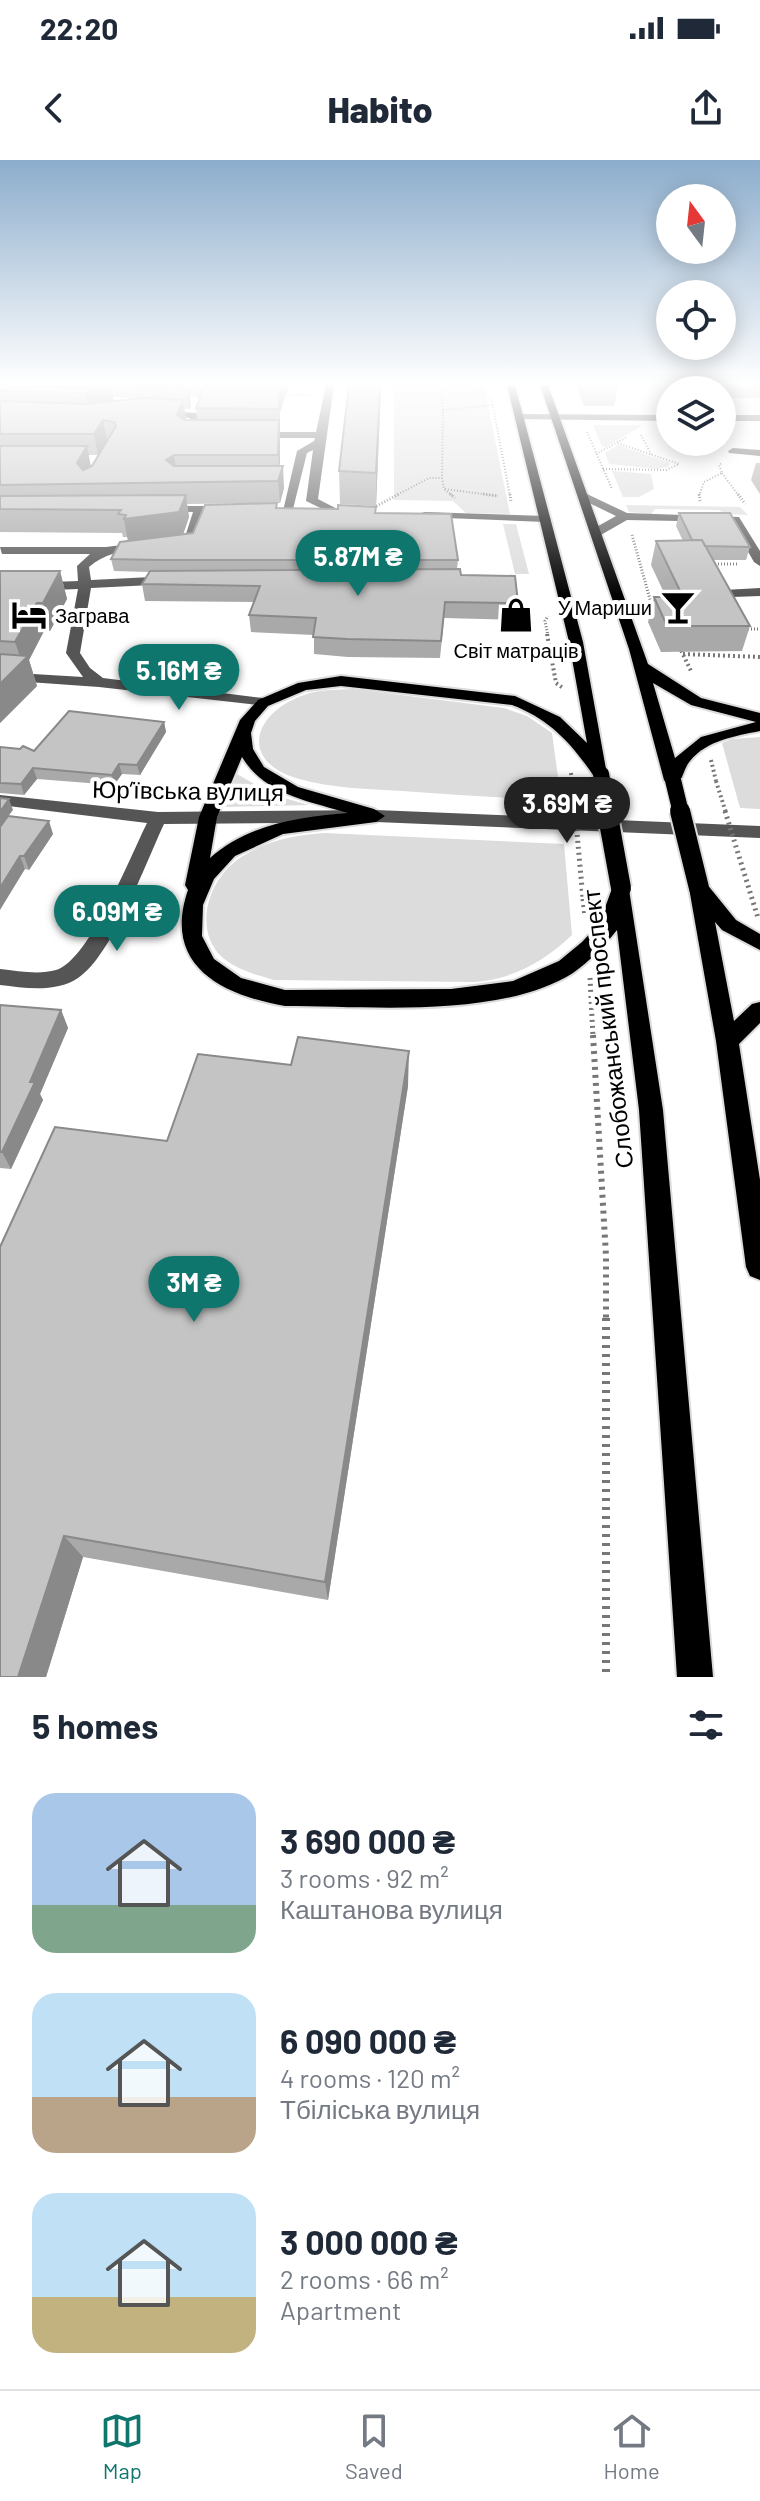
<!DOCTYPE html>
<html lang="en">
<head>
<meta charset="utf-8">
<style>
	body { margin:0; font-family:Barlow,sans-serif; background:#f6f6f7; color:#1f2937; height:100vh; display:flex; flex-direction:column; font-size:30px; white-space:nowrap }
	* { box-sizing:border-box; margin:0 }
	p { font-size:26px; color:#747a83 }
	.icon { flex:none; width:44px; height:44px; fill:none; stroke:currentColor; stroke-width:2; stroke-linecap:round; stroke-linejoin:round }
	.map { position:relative; height:1517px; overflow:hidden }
	.drawer { display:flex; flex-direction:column; background:#fff; flex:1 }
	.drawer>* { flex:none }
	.needle { width:52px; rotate:345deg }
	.tools { position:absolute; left:656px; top:24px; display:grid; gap:16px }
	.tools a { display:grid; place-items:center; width:80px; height:80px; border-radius:50%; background:#fff; box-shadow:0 4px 20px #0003; font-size:40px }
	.price { position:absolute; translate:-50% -68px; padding:0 18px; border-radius:28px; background:#0f766e; color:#fff; font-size:26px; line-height:52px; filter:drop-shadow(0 2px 4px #0008) }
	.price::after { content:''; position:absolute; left:50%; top:48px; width:24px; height:18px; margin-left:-12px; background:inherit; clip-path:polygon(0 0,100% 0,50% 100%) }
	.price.selected { background:#222; color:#fff }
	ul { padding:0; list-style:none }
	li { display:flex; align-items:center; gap:24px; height:200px; padding:0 32px }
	li span { display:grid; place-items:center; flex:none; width:224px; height:160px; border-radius:24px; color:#555 }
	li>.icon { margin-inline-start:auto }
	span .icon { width:96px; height:96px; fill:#fffc; stroke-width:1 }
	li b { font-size:34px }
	h2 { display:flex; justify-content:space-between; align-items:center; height:96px; padding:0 32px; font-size:34px }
	.status { display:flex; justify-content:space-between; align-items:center; height:56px; padding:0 40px; background:#fff; direction:ltr }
	.status svg { height:22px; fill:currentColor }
	header { display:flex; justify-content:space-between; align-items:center; height:104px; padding:0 32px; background:#fff; font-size:36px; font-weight:800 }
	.tab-bar { display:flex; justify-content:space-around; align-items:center; height:112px; border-top:2px solid #e0e1e3; background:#fff; font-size:22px; color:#747a83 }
	.tab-bar a { display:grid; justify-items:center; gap:4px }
	.tab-bar .selected { color:#0f766e }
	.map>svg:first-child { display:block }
	.green { fill:#dcdcdc }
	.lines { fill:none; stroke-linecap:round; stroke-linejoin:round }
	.major-casing { stroke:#dbdbdb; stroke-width:4 }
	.path-far5 { stroke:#777; stroke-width:2; stroke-dasharray:1 2; stroke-linecap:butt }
	.path-far4 { stroke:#777; stroke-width:3; stroke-dasharray:1 2; stroke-linecap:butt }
	.path-far3 { stroke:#777; stroke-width:4; stroke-dasharray:2 3; stroke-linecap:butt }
	.path-far2 { stroke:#777; stroke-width:5; stroke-dasharray:2 4; stroke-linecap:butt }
	.path-far1 { stroke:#777; stroke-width:6; stroke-dasharray:3 5; stroke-linecap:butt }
	.path { stroke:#777; stroke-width:8; stroke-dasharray:3 6; stroke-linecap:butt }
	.minor { fill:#555; fill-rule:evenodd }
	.major { fill:#000; fill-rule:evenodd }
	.major-bridge-far1-casing { stroke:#dbdbdb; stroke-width:19; stroke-linecap:butt }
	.major-bridge-casing { stroke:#dbdbdb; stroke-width:24; stroke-linecap:butt }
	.path-bridge-far1 { stroke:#777; stroke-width:4; stroke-dasharray:2 3; stroke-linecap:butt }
	.path-bridge { stroke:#777; stroke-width:5; stroke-dasharray:2 4; stroke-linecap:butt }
	.major-bridge-far1 { stroke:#000; stroke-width:16 }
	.major-bridge { stroke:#000; stroke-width:20 }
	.wall { fill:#a9a9a9; fill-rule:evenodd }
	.shaded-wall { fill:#898989 }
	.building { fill:#c4c4c4; stroke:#898989; stroke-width:2 }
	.labels { text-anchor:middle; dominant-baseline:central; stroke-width:8; stroke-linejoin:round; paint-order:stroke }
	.far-poi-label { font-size:20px; fill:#000; stroke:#fff; text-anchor:end }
	.street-label { font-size:24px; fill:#000; stroke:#fff }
</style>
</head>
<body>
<div class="status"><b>22:20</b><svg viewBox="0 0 49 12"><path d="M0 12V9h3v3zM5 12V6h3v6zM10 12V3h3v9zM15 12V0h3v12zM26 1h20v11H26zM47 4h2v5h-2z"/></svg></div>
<header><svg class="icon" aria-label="back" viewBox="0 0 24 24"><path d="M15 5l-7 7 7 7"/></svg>Habito<svg class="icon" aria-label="share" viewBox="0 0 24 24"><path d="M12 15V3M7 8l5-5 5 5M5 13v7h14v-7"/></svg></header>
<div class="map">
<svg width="760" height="1517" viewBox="0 0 760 1517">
	<rect width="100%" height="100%" fill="#fff"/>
	<!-- green -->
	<path class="green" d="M394,225h90l26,129 -44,-1 -13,-12 -59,-1z
		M593,265h50l-37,22 -4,-1z
		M618,285l52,18 -2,4 -10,2 -49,-5 -4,-11z
		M612,311l39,3 3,15 -15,8h-16z
		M626,345l114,2 8,8 -23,-1 -6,-4 -64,-1 -4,5 -22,-2z
		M503,364h13l13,50h-14z
		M353,529l151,19 23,8 25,17 8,59 -28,-1 -1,8c-43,-2 -86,-5 -129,-8 -35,-2 -70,-3 -103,-12 -62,-18 -45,-67 5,-84 15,-6 33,-5 49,-6z
		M760,577v72l-20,-1 -18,-65 10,-4z
		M237,614l36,21 36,10 -85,2z
		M325,673l239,11 8,91c-27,26 -59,44 -97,47l-201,-2c-18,-5 -36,-10 -51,-22 -30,-27 -16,-76 14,-98 26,-19 57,-25 88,-27z"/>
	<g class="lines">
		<!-- major casing -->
		<g class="major-casing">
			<path id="major" d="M507,225h8l68,257 23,127 3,5 -8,5 -6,-1c-22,-33 -45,-59 -83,-73l-171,-19 -35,4 -38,16 -13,15 -4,12 2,16 11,18 34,20 76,22 11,7 -9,6 -93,12 -48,22 -21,23 -11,26 -1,31 12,23 27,19 44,12 166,-1 62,-8 46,-20 23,-19 17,-18 15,-41h14l35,227 50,567h-36l-38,-567 -22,-180c-12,15 -28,32 -44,43 -73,46 -203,33 -288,33 -64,-11 -123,-41 -97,-116l-3,-5 14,-68 41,-97 18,-20 40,-17 43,-7 174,20 45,21 27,26 -18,-101zM242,597c22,37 67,44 106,56 -49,4 -100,11 -138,45l7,-41z
				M540,225h8l100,279 53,34 59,15v18c-24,5 -53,9 -70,30 -5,6 -7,15 -11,23h-12l-3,-4 -35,-131zM653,523l38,22 65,17 -55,15 -26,21z
				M699,721l7,2 30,37 24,14v16l-38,-20 -7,-8 19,99 18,-17 8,-2v21l-21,21 21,136v100l-10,-4 -4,-9 -30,-226 -27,-153z"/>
		</g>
		<!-- path-far5 -->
		<path class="path-far5" d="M421,225l19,2
			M440,225l3,25 -1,68 2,11 9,7
			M470,225l22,14
			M281,235h30
			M492,241l18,95
			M443,250l51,-5
			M587,272l25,57
			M641,275l10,19
			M596,294l31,-17
			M603,309l63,1 13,-6 -62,-21
			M722,313l17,23
			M445,329l53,7
			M395,336l34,-18h13
			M699,336l5,-14 18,-9 -3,-8 3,-2"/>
		<!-- path-far4 -->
		<path class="path-far4" d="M450,334l5,4
			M483,334l15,2
			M510,334l1,8
			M699,334l1,7
			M738,334l7,10
			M371,349l28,-15
			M632,375l21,75
			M709,404h30
			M745,469h15
			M548,476l-3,-15 3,-5"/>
		<!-- path-far3 -->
		<path class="path-far3" d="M547,474l9,49 7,5
			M679,486l13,27
			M683,494l77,3
			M711,600l5,21"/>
		<!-- path-far2 -->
		<path class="path-far2" d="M583,739l2,18
			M590,818l3,59"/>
		<!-- path-far1 -->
		<path class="path-far1" d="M593,875l13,221v64"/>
		<!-- path -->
		<path class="path" d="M606,1158v359"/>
		<!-- minor -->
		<path class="minor" d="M326,225h8l-16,114 27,14 -10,2 -29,-14 7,-51 -6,3 -14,56 -10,2 14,-60 17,-10 1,-3h-60l-5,-3 5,-3h61z
			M157,251l42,2 -5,18 10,3 -5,3 -14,-1 5,-18 -30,-2z
			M519,254l151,1v6l-154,-2z
			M722,255h38v6h-38z
			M733,288l27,2v6l-31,-3 -1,-2z
			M579,334h8l40,19 112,4 21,34v15l-6,-4 -23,-40 -104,-2 -28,16h-8v-6l25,-14 -37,-18z
			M161,346h68l6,3 -6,3h-24l-11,30c-35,11 -75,-1 -105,25l2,13 81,-4 6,4 -6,4 -81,4 -11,65 10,15 13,10 160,20 5,2v6l-169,-19 -99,-7v-8l83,5 -17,-24 12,-64 -78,3v-8l78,-3 -1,-15 13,-12h-88l-2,-7h106l79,-10 8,-25 -36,-1 -2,-2z
			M425,352l120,4 6,3 -6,3 -124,-5v-4z
			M760,428v8l-28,1 8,15 -7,4 -5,-1 -11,-21 7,-4z
			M0,635l158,17 218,-2 384,16v12l-384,-16 -212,2c-18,38 -52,132 -86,154 -22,15 -53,10 -78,7v-16c18,2 39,6 56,1 33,-9 75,-115 91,-147l-147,-18z"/>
		<!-- major -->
		<use href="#major" class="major"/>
		<!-- major-bridge-far1 casing -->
		<g class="major-bridge-far1-casing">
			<path id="major-bridge-far1" d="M601,614l7,39
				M673,620l8,33"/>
		</g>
		<!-- major-bridge casing -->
		<g class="major-bridge-casing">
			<path id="major-bridge" d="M607,651l14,77
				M680,651l19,77"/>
		</g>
		<!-- path-bridge-far1 -->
		<path class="path-bridge-far1" d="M571,613l4,40
			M716,621l10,32"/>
		<!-- path-bridge -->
		<path class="path-bridge" d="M575,651l8,88
			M725,651l33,107"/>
		<!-- major-bridge-far1 -->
		<use href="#major-bridge-far1" class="major-bridge-far1"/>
		<!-- major-bridge -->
		<use href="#major-bridge" class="major-bridge"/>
	</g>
	<!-- wall -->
	<path class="wall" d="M0,225h289l-9,27v54l4,22 -4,15 -93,1 2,13 -6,17 10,-1 85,-25 97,5 83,47 -1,9 4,6 57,28 -1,17 -73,-2 -4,40 -92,-1 -34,-3v-19l-63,-3 -2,-17 5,-13 -109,-1 -3,-17 7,-12 -35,-1 -3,-12 17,-18v-4h-5l-1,-4 -122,-1zM190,236l10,2 -4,10 1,12h-11l-2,-11h6l1,-3zM113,237l20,1 2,1 -21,2zM88,295h10l-7,11z
		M381,225l-5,121 -36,-2 -1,-33z
		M576,225h42l-4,21h-30z
		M687,225h73v13h-38v-8h-31z
		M756,303h4v31l-9,-14z
		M679,353l71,34 -4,13h-33l37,66 -8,25 -81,1 -13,-30 6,-25h12l-15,-32 5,-24h27l-7,-15z
		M0,411h60l7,28 -17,32h-6l-15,29 8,26 -37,37z
		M164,562l2,10 -26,43 -18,-1 -8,11 -77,-6 -13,16 -24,-2v-46l34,4z
		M0,667l53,7 -24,36 -4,-1z
		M0,845l61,5 7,18 -28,66 3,6 -32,69 -11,-1z
		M408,926l-80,514 -245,-43 -37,120h-46l167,-536z"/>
	<!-- shaded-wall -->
	<path class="shaded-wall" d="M282,225h7l-9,27v17l-1,-36z
		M380,225h1l-5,121v-33z
		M188,227l3,19 -1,3 -3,-20z
		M112,230l3,19 -26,3 -4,-19z
		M183,240l3,20 -9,-5z
		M103,260l4,20 -9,15 -4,-21z
		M279,260l1,21v35l-2,-21z
		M87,286l4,21 -10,18 -4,-22z
		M174,295l3,21 -11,-16z
		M283,306l1,22 -4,15 -2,-22z
		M186,335l3,22 -6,18 -55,7 -4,-23z
		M60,411l7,28 -17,32 -7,-28z
		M37,443l7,28 -15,29 8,26 -37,37v-39l22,-21 -7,-21z
		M164,562l2,10 -26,43 -3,-10z
		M119,604l3,10 -8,11 -2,-10z
		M33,608l4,11 -13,16 -3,-11z
		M9,639l4,11 -13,17v-15z
		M49,661l4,13 -24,36 -5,-14z
		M20,696l5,13 -25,41v-22z
		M61,850l7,18 -28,66 3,6 -32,69 -9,-17 28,-70z
		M409,891l-1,35 -80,514 -3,-18z
		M64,1376l19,21 -37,120h-28z"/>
	<!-- building -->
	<path class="building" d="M0,225h8l1,1 103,4 -27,3 -85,-2z
		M137,225h42l9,2 -1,2 -51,-2z
		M205,225h77l-3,8v16l-83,-1z
		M349,225h31l-4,88 -37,-2z
		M144,238l39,2 -6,15 8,5h94l-1,35h-104l-8,5 8,6h109l-5,15 -278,4v-39h87l-10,17 6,7 9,-4 24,-40 -2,-4 -11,-2 -9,14h-94v-33l85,3z
		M186,335l-7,17 -55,7 2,-4 -8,-1 3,-4 -121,-1v-13z
		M277,343l-1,5 62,1v-4l38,2 -1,6 76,1 7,46h-299l-48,-1 9,-17 73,-9 12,-28z
		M679,353h51l20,34 -45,-1 -3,-6h-10z
		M702,380l48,86h-83l-13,-29h29l-27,-56z
		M460,409l1,6 54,1 3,27 -73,-1 -4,39 -94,-2 -34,-2 3,-19 -67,-3 11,-29 -118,-2 8,-13z
		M0,411h60l-17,32h-6l-22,39 -15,-1z
		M0,494l28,2 -28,28z
		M69,551l95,11 -27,43 -18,-1 -7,11 -79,-7 -12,16 -21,-1v-36l20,2 3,-3 11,5z
		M0,638l9,1 -9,13z
		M8,656l41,5 -25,35h-4l-20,32v-61z
		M0,845l61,5 -31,72h5l-33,70h-2z
		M298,877l111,14 -84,531 -261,-46 -46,141h-18v-430l55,-120 112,14 31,-87 93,11z"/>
	<!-- sky -->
	<linearGradient id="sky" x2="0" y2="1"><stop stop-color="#8cadcc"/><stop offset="0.51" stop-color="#fff"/><stop offset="1" stop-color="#fff" stop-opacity="0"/></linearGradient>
	<rect width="760" height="437" fill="url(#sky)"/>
	<!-- icons -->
	<defs>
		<g id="bar-bare" transform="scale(2.76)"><path d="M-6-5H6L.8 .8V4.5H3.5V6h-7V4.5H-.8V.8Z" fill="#000" stroke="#fff" stroke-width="2.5" paint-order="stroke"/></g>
		<g id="hotel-bare" transform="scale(2.76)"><path d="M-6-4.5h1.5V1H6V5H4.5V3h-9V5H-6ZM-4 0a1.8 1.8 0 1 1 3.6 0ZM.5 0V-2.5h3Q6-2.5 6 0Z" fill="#000" stroke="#fff" stroke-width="2.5" paint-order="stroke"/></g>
		<g id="shop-bare" transform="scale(2.76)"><path d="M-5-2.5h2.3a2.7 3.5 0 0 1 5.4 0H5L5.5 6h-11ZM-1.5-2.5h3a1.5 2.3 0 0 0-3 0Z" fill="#000" stroke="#fff" stroke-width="2.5" paint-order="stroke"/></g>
	</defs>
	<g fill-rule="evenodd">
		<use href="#bar-bare" x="678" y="447"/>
		<use href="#hotel-bare" x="29" y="455"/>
		<use href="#shop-bare" x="516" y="455"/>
	</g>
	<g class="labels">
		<!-- far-poi labels -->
		<g class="far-poi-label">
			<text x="652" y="447">У Мариши</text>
			<text x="55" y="455" text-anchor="start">Заграва</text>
			<text x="516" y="490" text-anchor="middle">Світ матраців</text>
		</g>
		<!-- street labels -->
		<g class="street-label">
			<text transform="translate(188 630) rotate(1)">Юрʼївська вулиця</text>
			<text transform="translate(607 869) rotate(-97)">Слобожанський проспект</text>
		</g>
	</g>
</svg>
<div class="tools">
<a><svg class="needle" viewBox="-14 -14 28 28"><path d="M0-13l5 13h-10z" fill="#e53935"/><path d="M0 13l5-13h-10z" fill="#747a83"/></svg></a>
<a><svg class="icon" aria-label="locate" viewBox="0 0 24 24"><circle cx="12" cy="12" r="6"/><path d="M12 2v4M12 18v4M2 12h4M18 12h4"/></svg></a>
<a><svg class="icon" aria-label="layers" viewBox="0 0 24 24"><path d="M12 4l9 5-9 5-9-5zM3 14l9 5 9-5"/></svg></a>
</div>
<b class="price" style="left:358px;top:438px">5.87M ₴</b>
<b class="price" style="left:179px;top:552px">5.16M ₴</b>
<b class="price selected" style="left:567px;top:685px">3.69M ₴</b>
<b class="price" style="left:117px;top:793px">6.09M ₴</b>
<b class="price" style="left:194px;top:1164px">3M ₴</b>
</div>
<section class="drawer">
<h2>5 homes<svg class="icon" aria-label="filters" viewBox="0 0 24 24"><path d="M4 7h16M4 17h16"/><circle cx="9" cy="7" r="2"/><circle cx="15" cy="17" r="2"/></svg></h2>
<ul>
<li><span style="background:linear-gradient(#a9c7e8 70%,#7fa58c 0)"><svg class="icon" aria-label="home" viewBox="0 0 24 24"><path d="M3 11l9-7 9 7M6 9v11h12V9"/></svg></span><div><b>3 690 000 ₴</b><p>3 rooms · 92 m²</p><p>Каштанова вулиця</p></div></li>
<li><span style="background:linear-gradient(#bfe0f5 65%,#b9a48a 0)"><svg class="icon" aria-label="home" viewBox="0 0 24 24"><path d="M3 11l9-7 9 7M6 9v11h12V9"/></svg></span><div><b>6 090 000 ₴</b><p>4 rooms · 120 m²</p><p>Тбіліська вулиця</p></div></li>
<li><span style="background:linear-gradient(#bfe0f5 65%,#c2b280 0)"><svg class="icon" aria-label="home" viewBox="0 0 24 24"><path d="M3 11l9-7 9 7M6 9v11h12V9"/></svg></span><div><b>3 000 000 ₴</b><p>2 rooms · 66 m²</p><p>Apartment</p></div></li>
</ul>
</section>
<nav class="tab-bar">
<a class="selected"><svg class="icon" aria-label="map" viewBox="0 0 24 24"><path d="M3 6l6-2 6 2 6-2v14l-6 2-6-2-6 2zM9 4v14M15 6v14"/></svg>Map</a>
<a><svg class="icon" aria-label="saved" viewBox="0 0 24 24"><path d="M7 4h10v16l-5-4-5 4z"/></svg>Saved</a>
<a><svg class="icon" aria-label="home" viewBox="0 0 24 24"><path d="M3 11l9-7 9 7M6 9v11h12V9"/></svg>Home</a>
</nav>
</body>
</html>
